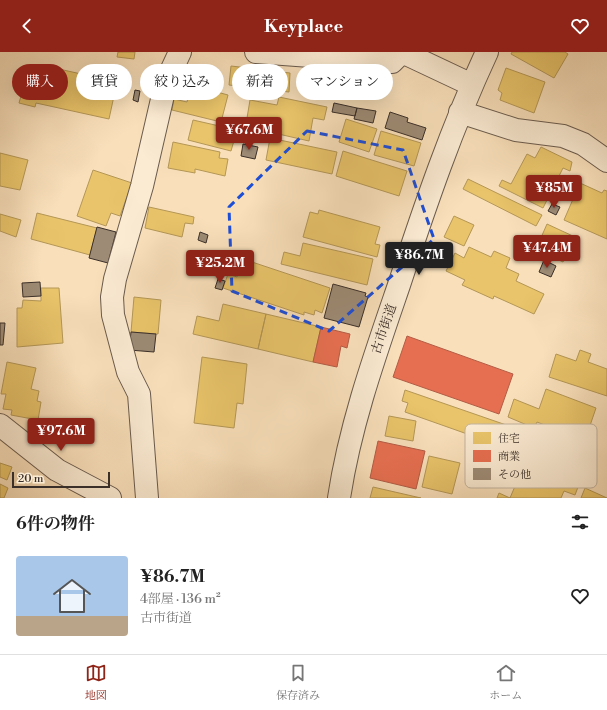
<!DOCTYPE html>
<html lang="ja">
<head>
<meta charset="utf-8">
<style>
	body { margin:0; font-family:"Libre Bodoni","Noto Serif JP",serif; background:#f6f6f6; color:#222; height:100vh; display:flex; flex-direction:column; font-size:15px; white-space:nowrap }
	* { box-sizing:border-box; margin:0 }
	p { font-size:13px; color:#767676 }
	.icon { flex:none; width:22px; height:22px; fill:none; stroke:currentColor; stroke-width:2; stroke-linecap:round; stroke-linejoin:round }
	.map { position:relative; height:446px; overflow:hidden }
	.details { display:flex; flex-direction:column; background:#fff; flex:1 }
	.details>* { flex:none }
	.top-card { position:absolute; left:12px; top:12px; width:400px; height:36px; display:flex; gap:8px }
	.scale { position:absolute; left:12px; bottom:10px; width:98px; box-sizing:border-box; padding-left:4px; border:2px solid #3a2f29; border-top:0; font-size:11px; line-height:14px; white-space:nowrap; color:#3a2f29; -webkit-text-stroke:3px #fbebd3; paint-order:stroke }
	.price { position:absolute; translate:-50% -34px; padding:0 9px; border-radius:4px; background:#8f2418; color:#fff; font-size:13px; line-height:26px; filter:drop-shadow(0 1px 2px #0008) }
	.price::after { content:''; position:absolute; left:50%; top:24px; width:12px; height:9px; margin-left:-6px; background:inherit; clip-path:polygon(0 0,100% 0,50% 100%) }
	.price.on { background:#222; color:#fff }
	ul { padding:0; list-style:none }
	li { display:flex; align-items:center; gap:12px; height:100px; padding:0 16px }
	li+li { border-top:1px solid #e0e0e0 }
	li span { display:grid; place-items:center; flex:none; width:112px; height:80px; border-radius:4px; color:#555 }
	li>.icon { margin-inline-start:auto }
	span .icon { width:48px; height:48px; fill:#fffc; stroke-width:1 }
	li b { font-size:17px }
	h2 { display:flex; justify-content:space-between; align-items:center; height:48px; padding:0 16px; font-size:17px }
	.chip { padding:0 14px; border-radius:18px; background:#fff; box-shadow:0 4px 16px #0002; font-size:14px; line-height:36px }
	.chip.on { background:#8f2418; color:#fff }
	header { display:flex; justify-content:space-between; align-items:center; height:52px; padding:0 16px; background:#8f2418; color:#fff; font-size:18px; font-weight:800 }
	.menu { display:flex; justify-content:space-around; align-items:center; height:56px; border-top:1px solid #e0e0e0; background:#fff; font-size:11px; color:#767676 }
	.menu a { display:grid; justify-items:center; gap:2px }
	.menu .on { color:#8f2418 }
	.map>svg:first-child { display:block }
	.homes { fill:#e9c46a; stroke:#b49756 }
	.shops { fill:#e76f51; stroke:#b35c45 }
	.building { fill:#9d8b75; stroke:#3a2f29 }
	.lines { fill:none; stroke-linecap:round; stroke-linejoin:round }
	.minor-casing { stroke:#6a5b4e; stroke-width:24 }
	.minor { stroke:#fbebd3; stroke-width:22 }
	.marked { fill:none; stroke:#1d4ed8; stroke-width:3; stroke-dasharray:8 5; stroke-linejoin:round }
	.labels { text-anchor:middle; dominant-baseline:central; stroke-width:4; stroke-linejoin:round; paint-order:stroke }
	.street-label { font-size:13px; fill:#3a2f29; stroke:#fbebd3 }
	.key { fill:#fbebd3; stroke:#c1b3a0; stroke-width:1 }
	.key-label { font-size:11px; fill:#3a2f29 }
</style>
</head>
<body>
<header><svg class="icon" aria-label="back" viewBox="0 0 24 24"><path d="M15 5l-7 7 7 7"/></svg>Keyplace<svg class="icon" aria-label="heart" viewBox="0 0 24 24"><path d="M12 20l-8-8c-3-5 5-10 8-4 3-6 11-1 8 4z"/></svg></header>
<div class="map">
<svg width="607" height="446" viewBox="0 0 607 446">
	<rect width="100%" height="100%" fill="#f9e0bb"/>
	<filter id="stains"><feTurbulence type="fractalNoise" baseFrequency=".005" numOctaves="4"/><feColorMatrix values="0 0 0 0 .2 0 0 0 0 .09 0 0 0 0 .02 0 0 0 .5 -.17"/></filter>
	<radialGradient id="worn" r=".72"><stop offset=".6" stop-color="#630" stop-opacity="0"/><stop offset="1" stop-color="#630" stop-opacity=".3"/></radialGradient>
	<!-- homes -->
	<path class="homes" d="M118,0h17l-1,7 -17,-2z
		M512,0h53l3,2 -14,24 -43,-24z
		M41,13l76,17 -8,37 -73,-16 -1,4 -16,-4 2,-7 11,2 4,-19 -10,-2 2,-11 12,3z
		M231,14l59,7 -1,19 -60,-7z
		M506,16l39,14 -11,31 -34,-13 2,-7 -4,-3z
		M193,24l16,3 -3,10 22,6 -7,27 -49,-12 2,-11 13,3z
		M279,45l48,10 -3,13 -11,-2 -4,23 -35,-8 2,-9 -29,-6 3,-18 27,5z
		M346,67l31,10 -8,23 -30,-10z
		M193,68l44,10 -6,21 -43,-11z
		M381,79l40,12 -7,23 -40,-11z
		M270,86l67,14 -5,22 -66,-14z
		M173,90l47,10 -1,6 9,1 -3,17 -30,-7v4l-27,-5z
		M541,95l31,15 -2,9 -7,-3 -20,40 -44,-22 3,-6 9,4 16,-30 8,4z
		M343,99l64,20 -8,25 -63,-20z
		M0,101l28,7 -8,30 -20,-4z
		M93,118l39,13 -12,33 -9,-3 -5,13 -29,-10z
		M468,127l74,36 -6,11 -73,-37z
		M580,131l22,10 2,-3 3,1v48l-43,-19z
		M149,155l45,10 -1,7 -8,-1 -3,14 -37,-9z
		M319,158l61,17 -5,17 5,1 -3,12 -74,-20 7,-25 8,2z
		M37,161l60,15 -7,27 -59,-16z
		M0,162l21,6 -5,17 -16,-6z
		M454,164l20,9 -10,21 -20,-9z
		M547,172l28,13 -12,25 -27,-13z
		M303,191l70,16 -6,26 -86,-21 3,-12 16,4z
		M469,195l22,10 3,-6 16,7 -4,10 13,6 -3,7 28,13 -10,20 -40,-18 -1,3 -31,-14 3,-5 -19,-9 9,-18 9,5z
		M243,207l87,29 -8,25 -7,-3 -1,5 -10,-3v3l-81,-27 5,-14 9,3z
		M41,236h18l4,55 -46,4v-39h5l1,-8 18,1z
		M134,245l27,3 -3,34 -27,-2z
		M223,252l43,10 -8,35 -65,-15 4,-18 22,5z
		M266,262l55,13 -8,35 -55,-13z
		M580,298l11,4 -3,8 19,7v27l-58,-19 7,-23 20,7z
		M202,305l45,7 -4,40 -6,-1 -3,25 -40,-5z
		M7,310l29,6 -5,21 8,2 -2,10 4,1 -3,18 -27,-5 1,-5 -9,-1 3,-15h-5z
		M546,337l50,19 -12,35 -15,-5 1,-3 -33,-13 -3,6 -26,-11 6,-18 25,10z
		M405,338l107,37 -8,20 -99,-35 3,-9 -6,-2z
		M389,364l27,5 -3,20 -28,-5z
		M429,404l31,7 -8,31 -30,-7z
		M0,411l12,4 -5,13 -7,-3z
		M524,413l54,22 -3,8 -11,-4 -3,7h-51z
		M0,432l8,4 -4,10h-4z
		M373,435l48,11h-51z
		M585,436l22,10h-26z
		M499,441l11,5h-13z"/>
	<!-- shops -->
	<path class="shops" d="M321,275l29,7 -3,14 -6,-2 -4,21 -24,-5z
		M407,284l106,38 -14,40 -106,-37z
		M378,389l47,10 -9,38 -46,-11z"/>
	<!-- building -->
	<path class="building" d="M135,38l5,1 -2,11 -5,-2z
		M334,51l23,5 -2,8 -23,-4z
		M357,56l19,3 -3,12 -19,-4z
		M390,60l18,6 -1,4 19,6 -4,12 -37,-12z
		M243,92l15,3 -3,12 -14,-3z
		M552,152l8,3 -4,8 -8,-4z
		M97,175l19,5 -8,31 -19,-5z
		M200,180l8,3 -2,8 -8,-3z
		M544,208l12,6 -5,11 -12,-5z
		M218,227l7,2 -3,9 -7,-2z
		M40,230l1,14 -18,1 -1,-14z
		M333,232l33,9 -1,3 3,1 -9,30 -35,-9z
		M0,271h5l-2,22h-3z
		M131,280l25,2 -2,18 -25,-2z
		M64,372l2,12 -9,1 -2,-12z"/>
	<g class="lines">
		<!-- minor casing -->
		<g class="minor-casing">
			<path id="minor" d="M256,0l136,10 10,-10
				M402,0l70,33
				M460,60l56,18 47,6 20,8 24,17
				M0,373l57,45 53,28
				M147,446l-8,-104 -11,-22 -15,-57 -1,-18 3,-18 27,-93 24,-104 14,-30
				M339,446c11,-73 36,-143 60,-213 26,-79 53,-158 88,-233"/>
		</g>
		<!-- minor -->
		<use href="#minor" class="minor"/>
	</g>
	<!-- marked area -->
	<path class="marked" d="M307,79l96,19 31,89 -105,92 -97,-40 -3,-84z"/>
	<g class="labels">
		<!-- street labels -->
		<g class="street-label">
			<text transform="translate(384 277) rotate(-71)">古市街道</text>
		</g>
	</g>
	<!-- legend -->
	<rect x="465" y="372" width="132" height="64" rx="6" class="key"/>
	<rect x="473" y="380" width="18" height="12" fill="#e9c46a"/>
	<rect x="473" y="398" width="18" height="12" fill="#e76f51"/>
	<rect x="473" y="416" width="18" height="12" fill="#9d8b75"/>
	<g class="key-label">
		<text x="498" y="390">住宅</text>
		<text x="498" y="408">商業</text>
		<text x="498" y="426">その他</text>
	</g>
	<rect width="100%" height="100%" filter="url(#stains)"/>
	<rect width="100%" height="100%" fill="url(#worn)"/>
</svg>
<div class="scale">20 m</div>
<b class="price" style="left:249px;top:99px">¥67.6M</b>
<b class="price" style="left:554px;top:157px">¥85M</b>
<b class="price" style="left:547px;top:217px">¥47.4M</b>
<b class="price on" style="left:419px;top:224px">¥86.7M</b>
<b class="price" style="left:220px;top:232px">¥25.2M</b>
<b class="price" style="left:61px;top:400px">¥97.6M</b>
<div class="top-card">
<a class="chip on">購入</a>
<a class="chip">賃貸</a>
<a class="chip">絞り込み</a>
<a class="chip">新着</a>
<a class="chip">マンション</a>
</div>
</div>
<section class="details">
<h2>6件の物件<svg class="icon" aria-label="filters" viewBox="0 0 24 24"><path d="M4 7h16M4 17h16"/><circle cx="9" cy="7" r="2"/><circle cx="15" cy="17" r="2"/></svg></h2>
<ul>
<li><span style="background:linear-gradient(#a9c7e8 75%,#b9a48a 0)"><svg class="icon" aria-label="home" viewBox="0 0 24 24"><path d="M3 11l9-7 9 7M6 9v11h12V9"/></svg></span><div><b>¥86.7M</b><p>4部屋 · 136 m²</p><p>古市街道</p></div><svg class="icon" aria-label="heart" viewBox="0 0 24 24"><path d="M12 20l-8-8c-3-5 5-10 8-4 3-6 11-1 8 4z"/></svg></li>
</ul>
</section>
<nav class="menu">
<a class="on"><svg class="icon" aria-label="map" viewBox="0 0 24 24"><path d="M3 6l6-2 6 2 6-2v14l-6 2-6-2-6 2zM9 4v14M15 6v14"/></svg>地図</a>
<a><svg class="icon" aria-label="saved" viewBox="0 0 24 24"><path d="M7 4h10v16l-5-4-5 4z"/></svg>保存済み</a>
<a><svg class="icon" aria-label="home" viewBox="0 0 24 24"><path d="M3 11l9-7 9 7M6 9v11h12V9"/></svg>ホーム</a>
</nav>
</body>
</html>
